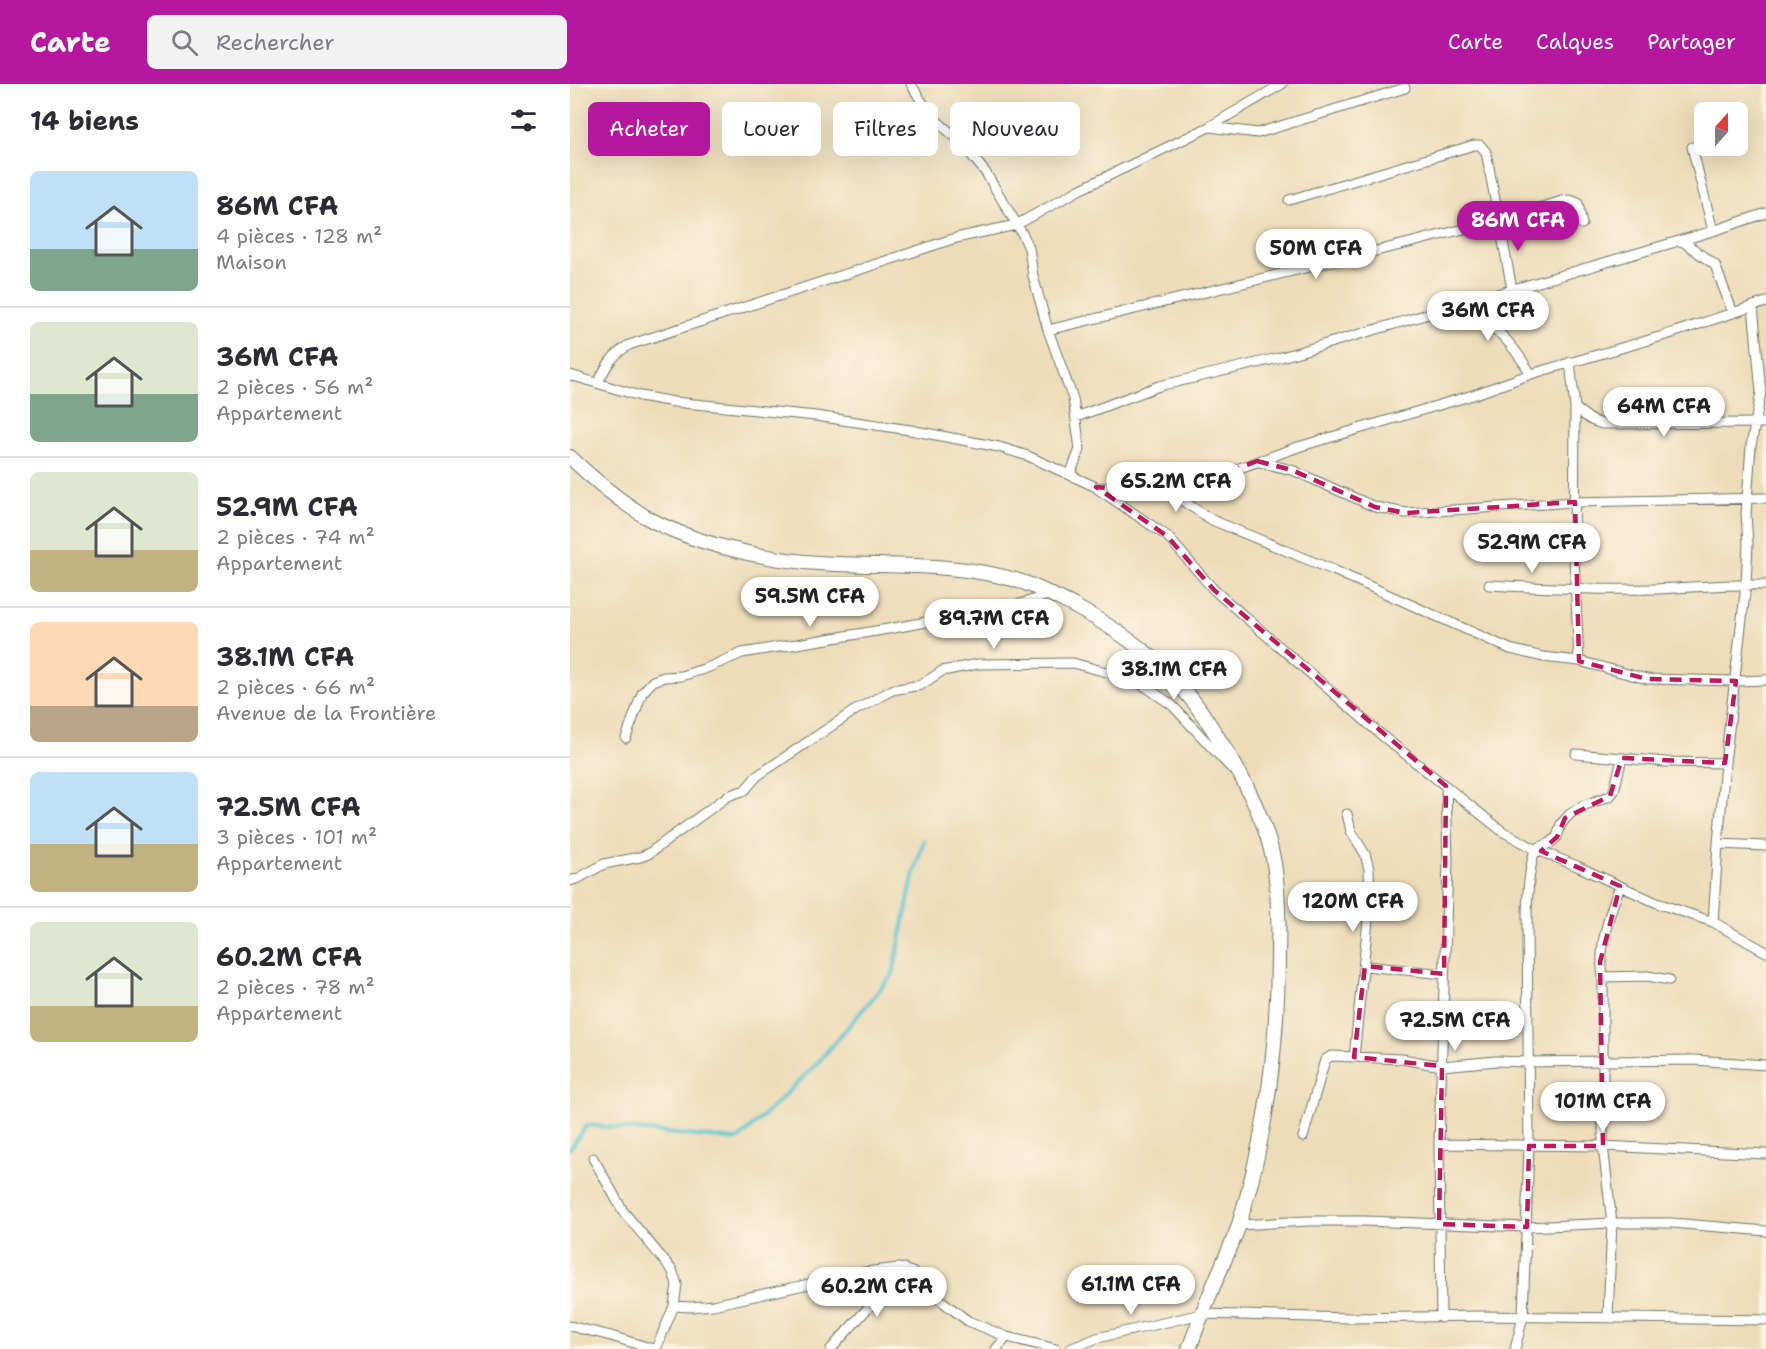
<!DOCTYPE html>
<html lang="fr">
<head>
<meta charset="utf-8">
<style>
	body { margin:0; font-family:"Shantell Sans",sans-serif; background:#f2f2f3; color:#2b2b33; height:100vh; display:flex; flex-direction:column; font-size:22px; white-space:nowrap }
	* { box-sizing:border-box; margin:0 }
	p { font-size:20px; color:#7c7c81 }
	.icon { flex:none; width:33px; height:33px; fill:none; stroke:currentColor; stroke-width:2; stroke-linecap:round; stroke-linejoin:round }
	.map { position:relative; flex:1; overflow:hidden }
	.panel { display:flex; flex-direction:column; background:#fff; width:570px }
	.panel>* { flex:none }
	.top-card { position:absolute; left:18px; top:18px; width:570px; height:54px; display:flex; gap:12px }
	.needle { width:39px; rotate:21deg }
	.tools { position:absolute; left:1124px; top:18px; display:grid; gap:12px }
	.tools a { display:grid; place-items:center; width:54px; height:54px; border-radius:9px; background:#fff; box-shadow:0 6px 24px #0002; font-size:30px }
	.price { position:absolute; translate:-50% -51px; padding:0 14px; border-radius:21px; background:#fff; color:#222; font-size:20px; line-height:39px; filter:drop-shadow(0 2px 3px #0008) }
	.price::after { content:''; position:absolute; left:50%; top:36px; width:18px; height:14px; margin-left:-9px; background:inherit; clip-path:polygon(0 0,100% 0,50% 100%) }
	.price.selected { background:#b5179e; color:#fff }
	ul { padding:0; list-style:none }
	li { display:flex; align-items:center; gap:18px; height:150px; padding:0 30px }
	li+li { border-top:2px solid #e1e1e2 }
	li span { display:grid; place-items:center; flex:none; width:168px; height:120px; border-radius:9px; color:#555 }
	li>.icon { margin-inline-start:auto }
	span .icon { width:72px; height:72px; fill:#fffc; stroke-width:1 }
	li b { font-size:26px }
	h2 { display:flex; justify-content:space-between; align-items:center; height:72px; padding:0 30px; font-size:26px }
	.chip { padding:0 21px; border-radius:9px; background:#fff; box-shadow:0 6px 24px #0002; font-size:21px; line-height:54px }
	.chip.selected { background:#b5179e; color:#fff }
	header { display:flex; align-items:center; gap:36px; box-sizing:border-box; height:84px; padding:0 30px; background:#b5179e; color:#fff }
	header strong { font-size:28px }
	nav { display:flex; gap:33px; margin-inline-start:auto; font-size:21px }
	.search { width:420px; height:54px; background:#f2f2f3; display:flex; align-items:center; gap:15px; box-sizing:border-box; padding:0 21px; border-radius:9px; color:#7c7c81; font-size:22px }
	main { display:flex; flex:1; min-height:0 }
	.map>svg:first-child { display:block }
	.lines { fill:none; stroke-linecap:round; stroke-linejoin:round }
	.stream { stroke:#57c4d0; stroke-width:4 }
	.street-casing { stroke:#677563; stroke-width:11 }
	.secondary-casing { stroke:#677563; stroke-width:16 }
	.street { stroke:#fff; stroke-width:9 }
	.secondary { stroke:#fff; stroke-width:14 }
	.marked { fill:none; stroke:#c2185b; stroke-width:4.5; stroke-dasharray:12 8; stroke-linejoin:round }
</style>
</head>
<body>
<header>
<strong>Carte</strong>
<div class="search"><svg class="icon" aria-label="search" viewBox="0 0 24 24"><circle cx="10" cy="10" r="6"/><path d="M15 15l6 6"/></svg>Rechercher</div>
<nav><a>Carte</a><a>Calques</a><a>Partager</a></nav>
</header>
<main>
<section class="panel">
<h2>14 biens<svg class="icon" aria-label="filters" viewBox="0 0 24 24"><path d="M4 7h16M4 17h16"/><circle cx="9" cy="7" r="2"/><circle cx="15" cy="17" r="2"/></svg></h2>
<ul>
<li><span style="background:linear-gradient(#bfe0f5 65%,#7fa58c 0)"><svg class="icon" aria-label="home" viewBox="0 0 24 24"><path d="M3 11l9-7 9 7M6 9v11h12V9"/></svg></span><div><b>86M CFA</b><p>4 pièces · 128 m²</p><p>Maison</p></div></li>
<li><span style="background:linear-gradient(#dfe7d0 60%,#7fa58c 0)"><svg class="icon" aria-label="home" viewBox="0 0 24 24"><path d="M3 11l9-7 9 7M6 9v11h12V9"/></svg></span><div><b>36M CFA</b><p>2 pièces · 56 m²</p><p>Appartement</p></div></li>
<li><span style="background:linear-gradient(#dfe7d0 65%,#c2b280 0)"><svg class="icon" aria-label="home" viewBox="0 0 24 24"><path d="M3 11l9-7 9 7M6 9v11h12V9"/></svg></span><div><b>52.9M CFA</b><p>2 pièces · 74 m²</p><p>Appartement</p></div></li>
<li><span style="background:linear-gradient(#ffd9b3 70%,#b9a48a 0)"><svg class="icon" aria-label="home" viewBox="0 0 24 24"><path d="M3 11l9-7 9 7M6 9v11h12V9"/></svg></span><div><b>38.1M CFA</b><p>2 pièces · 66 m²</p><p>Avenue de la Frontière</p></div></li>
<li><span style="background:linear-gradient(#bfe0f5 60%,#c2b280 0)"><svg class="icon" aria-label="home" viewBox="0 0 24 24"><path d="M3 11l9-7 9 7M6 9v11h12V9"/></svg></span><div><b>72.5M CFA</b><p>3 pièces · 101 m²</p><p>Appartement</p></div></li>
<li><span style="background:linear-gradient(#dfe7d0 70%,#c2b280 0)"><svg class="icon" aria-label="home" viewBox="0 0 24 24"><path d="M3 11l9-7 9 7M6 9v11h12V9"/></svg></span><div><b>60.2M CFA</b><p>2 pièces · 78 m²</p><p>Appartement</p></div></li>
</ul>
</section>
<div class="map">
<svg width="1196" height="1265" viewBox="0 0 1196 1265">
	<rect width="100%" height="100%" fill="#fcf5e5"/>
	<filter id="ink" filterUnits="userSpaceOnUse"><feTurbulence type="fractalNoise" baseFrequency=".0167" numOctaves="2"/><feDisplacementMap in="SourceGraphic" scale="12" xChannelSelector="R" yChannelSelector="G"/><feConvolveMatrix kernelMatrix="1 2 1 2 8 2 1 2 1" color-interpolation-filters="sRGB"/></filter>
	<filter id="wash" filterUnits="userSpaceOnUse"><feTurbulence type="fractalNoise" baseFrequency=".008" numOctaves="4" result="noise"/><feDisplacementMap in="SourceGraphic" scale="24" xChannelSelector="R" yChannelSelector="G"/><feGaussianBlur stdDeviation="1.35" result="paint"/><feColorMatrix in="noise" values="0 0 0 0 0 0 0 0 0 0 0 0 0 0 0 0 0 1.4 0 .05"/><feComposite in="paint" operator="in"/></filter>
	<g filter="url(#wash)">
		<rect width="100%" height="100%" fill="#eedcb9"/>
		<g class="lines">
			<!-- stream -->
			<path class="stream" d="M0,1065l17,-24 151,15 75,-72 80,-94 21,-102 10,-32"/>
		</g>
	</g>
	<g filter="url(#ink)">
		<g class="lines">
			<!-- street casing -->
			<g class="street-casing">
				<path id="street" d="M341,0l11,18 16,20 22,19 26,32 37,62 6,13 4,28 15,54 25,69 7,50 -10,26
					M639,43l49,6 147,-45
					M1122,63l21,84
					M719,116l185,-55h6l6,7 26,137
					M1111,156l34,25 18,48
					M878,225c46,12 58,26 83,65
					M478,246l357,-86 94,-24 63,-19 8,-1 8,3 4,21
					M1000,278l5,46 -1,151 5,102
					M0,291l70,21 34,6 142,14 94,14 89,17 29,9 68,31 76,7 40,26 121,50 177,79 33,8 36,4 68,18 89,2 30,-1
					M28,299c8,-17 14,-28 31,-38l327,-107 60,-13 63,-35 130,-63 73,-43
					M1005,324l16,12 11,4 164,-1
					M506,333l83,-31 119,-28 435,-127 53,-18
					M689,378l33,8 83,37 31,6 169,-11 191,-4
					M528,405l69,47 47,54 171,148 117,93 33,18 42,17 80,37 56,19 53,30
					M602,410l51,-20 75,-27 175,-52 58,-21 135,-39 100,-33
					M919,501c55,3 111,5 166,4 37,-1 74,-6 111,-4
					M56,654l16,-45 11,-12 11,-4 17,-1 26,-8 35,-15 146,-24 126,-23 37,-12
					M1052,674l44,4 59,1
					M777,730l4,17 14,23 4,15 1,32 -16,156
					M1148,760l48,2
					M0,797l9,-3 25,-14 36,-7 8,-3 80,-58 17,-6 12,-14 97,-65 38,-21 29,-5 21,-14 36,-7 95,-1 55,15 18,9 26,18 59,63
					M1143,838l5,-78 7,-81 21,-179 2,-40 -2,-30 5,-68 10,-54 -8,-86
					M795,882l79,8
					M1033,893l45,-1 21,4
					M733,1053l22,-77 6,-4 71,3 40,7 54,-5 32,1 165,-2 73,5
					M869,1060l164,2 163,8
					M23,1074l30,53 49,59 5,14 -3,22 -18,43
					M669,1141l69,-4h56l163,6 85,-4h60l94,8
					M104,1222l16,1 23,-2 151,-33 35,-4 13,4 27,27 29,22 39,16 49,12
					M1038,1233l4,-94 -9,-77v-169c-5,-30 6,-63 17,-91
					M871,1234l-2,-174 9,-282 -2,-76
					M0,1242l41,10 42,13
					M261,1265l73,-81
					M426,1265l11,-12
					M500,1265l27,-11 105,-24 149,4 131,-2 284,4
					M945,1265l8,-32 6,-171 -2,-224c0,-25 1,-49 8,-73l15,-6 7,-6 4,-13 9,-10 12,-8 28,-10 4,-5 8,-33 -46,-4"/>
			</g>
			<!-- secondary casing -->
			<g class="secondary-casing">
				<path id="secondary" d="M0,373c23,22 48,43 76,60 44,25 108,40 159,45 66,6 134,-1 199,15 25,5 48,18 70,29 54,29 100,63 134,116 27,41 55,88 65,136 6,32 6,65 5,97 0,89 -12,181 -38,266 -4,15 -12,30 -18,45 -12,27 -23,55 -33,83"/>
			</g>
			<!-- street -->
			<use href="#street" class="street"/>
			<!-- secondary -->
			<use href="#secondary" class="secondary"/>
		</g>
	</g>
	<!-- marked area -->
	<path class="marked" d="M687,377l35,9 83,37 31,6 169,-11 4,159 68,18 89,2 -11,82 -103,-5 -12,38 -45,22 -8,19 -16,14 79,35 -20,76 3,184h-74l-2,81 -88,-3 3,-158 -88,-9 11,-91 79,8 2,-188 -232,-196 -47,-54 -71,-49 76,7z"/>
</svg>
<div class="tools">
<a><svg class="needle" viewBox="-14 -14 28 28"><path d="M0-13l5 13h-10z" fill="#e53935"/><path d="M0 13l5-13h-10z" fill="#7c7c81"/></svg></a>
</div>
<b class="price selected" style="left:948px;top:168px">86M CFA</b>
<b class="price" style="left:746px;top:196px">50M CFA</b>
<b class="price" style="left:918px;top:258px">36M CFA</b>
<b class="price" style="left:1094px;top:354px">64M CFA</b>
<b class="price" style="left:606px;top:429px">65.2M CFA</b>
<b class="price" style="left:962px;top:490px">52.9M CFA</b>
<b class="price" style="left:240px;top:544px">59.5M CFA</b>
<b class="price" style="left:424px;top:566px">89.7M CFA</b>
<b class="price" style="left:604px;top:617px">38.1M CFA</b>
<b class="price" style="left:783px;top:849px">120M CFA</b>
<b class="price" style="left:885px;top:968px">72.5M CFA</b>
<b class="price" style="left:1033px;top:1049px">101M CFA</b>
<b class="price" style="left:561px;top:1232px">61.1M CFA</b>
<b class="price" style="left:307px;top:1234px">60.2M CFA</b>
<div class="top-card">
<a class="chip selected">Acheter</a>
<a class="chip">Louer</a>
<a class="chip">Filtres</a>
<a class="chip">Nouveau</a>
</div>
</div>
</main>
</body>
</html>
